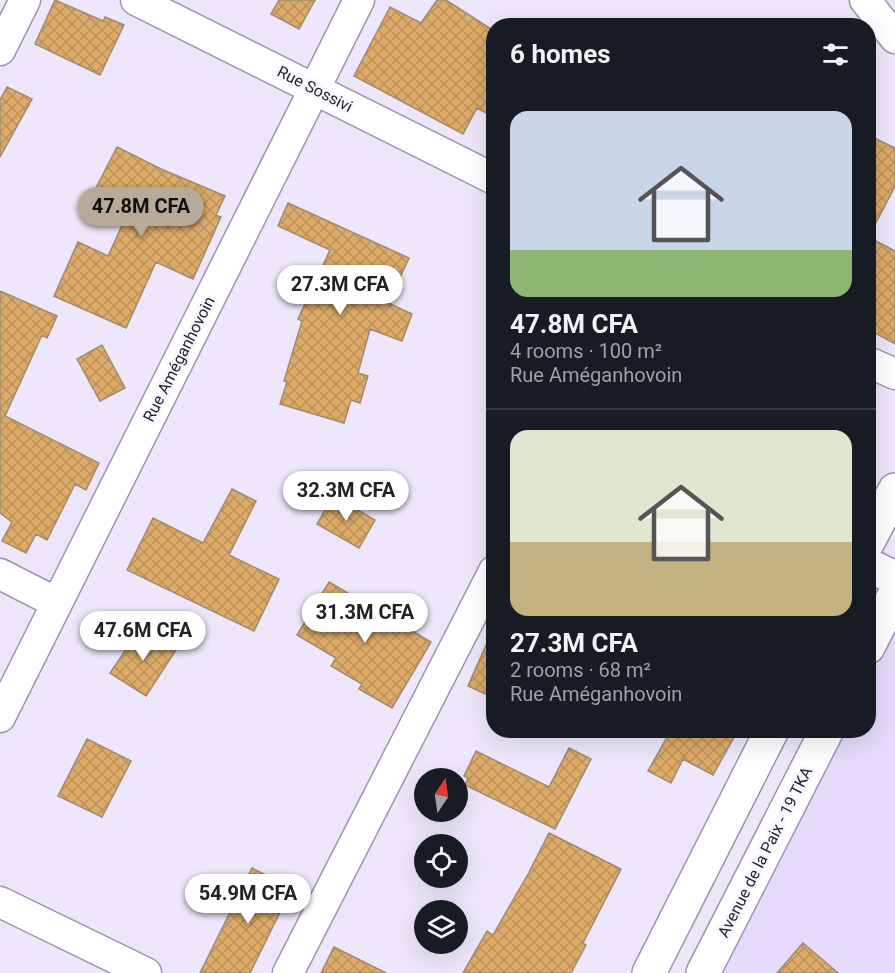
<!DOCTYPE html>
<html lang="en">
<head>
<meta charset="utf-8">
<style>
	body { margin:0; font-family:Roboto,sans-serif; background:#20242c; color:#f1f3f6; height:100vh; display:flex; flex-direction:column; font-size:22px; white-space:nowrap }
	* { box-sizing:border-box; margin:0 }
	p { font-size:20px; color:#9ea1a6 }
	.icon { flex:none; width:33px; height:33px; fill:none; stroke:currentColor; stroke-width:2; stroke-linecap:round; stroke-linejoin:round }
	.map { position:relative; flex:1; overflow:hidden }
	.panel { position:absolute; left:486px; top:18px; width:390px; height:720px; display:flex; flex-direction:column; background:#171b24; border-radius:24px; box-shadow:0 6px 24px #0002 }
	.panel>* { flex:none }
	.needle { width:39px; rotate:13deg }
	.tools { position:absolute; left:414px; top:768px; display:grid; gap:12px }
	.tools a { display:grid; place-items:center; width:54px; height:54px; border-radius:50%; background:#171b24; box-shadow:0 6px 24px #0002; font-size:30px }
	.price { position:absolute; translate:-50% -51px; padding:0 14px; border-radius:21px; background:#fff; color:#222; font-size:20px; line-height:39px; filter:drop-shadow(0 2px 3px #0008) }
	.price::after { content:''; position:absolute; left:50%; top:36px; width:18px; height:14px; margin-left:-9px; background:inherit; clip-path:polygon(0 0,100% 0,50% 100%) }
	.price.selected { background:#b7aa98; color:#111 }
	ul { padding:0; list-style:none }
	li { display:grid; align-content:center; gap:12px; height:318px; padding:0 24px }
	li+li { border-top:2px solid #363941 }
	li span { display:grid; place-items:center; height:186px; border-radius:18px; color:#555 }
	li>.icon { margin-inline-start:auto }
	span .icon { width:108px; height:108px; fill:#fffc; stroke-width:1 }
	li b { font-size:26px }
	h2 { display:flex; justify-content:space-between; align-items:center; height:72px; padding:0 24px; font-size:26px }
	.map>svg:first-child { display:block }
	.built { fill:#e5dafa }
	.building { fill:url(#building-cross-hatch); stroke:#a08a70; stroke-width:1.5 }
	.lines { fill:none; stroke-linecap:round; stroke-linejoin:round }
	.minor-casing { stroke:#9e93b1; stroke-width:33 }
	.secondary-casing { stroke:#9e93b1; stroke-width:36 }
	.minor { stroke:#fff; stroke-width:30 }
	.secondary { stroke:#fff; stroke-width:33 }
	.labels { text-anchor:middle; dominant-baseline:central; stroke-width:6; stroke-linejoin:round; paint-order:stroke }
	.street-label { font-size:16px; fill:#231f2b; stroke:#f9f7fd }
</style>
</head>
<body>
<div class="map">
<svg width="895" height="973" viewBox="0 0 895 973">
	<defs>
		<pattern id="building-cross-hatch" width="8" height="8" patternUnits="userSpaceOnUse" patternTransform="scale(1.5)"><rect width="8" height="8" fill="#ddaa68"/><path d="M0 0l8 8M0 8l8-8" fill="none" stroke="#bd925a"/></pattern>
	</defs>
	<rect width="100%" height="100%" fill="#eee7fb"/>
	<!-- built -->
	<path class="built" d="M895,628v345h-171l119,-242 25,-1 1,-50z"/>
	<!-- building -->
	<path class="building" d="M55,0l48,21 2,-4 19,8 -24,50 -65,-31z
		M279,0h36l-16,29 -28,-15z
		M437,0h9l48,31v86l-17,-9 -14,26 -109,-58 36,-69 31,16z
		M7,87l25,12 -32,58v-57z
		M868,135l27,13v38l-27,52z
		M117,147l44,22 64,27 -9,19 5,2 -28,62 -37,-17 -30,66 -72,-32 24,-54 30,14 22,-48 -35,-18z
		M288,203l121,55 -21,45 24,11 -10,27 -32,-12 -12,44 10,3 -8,27 -9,-3 -7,23 -64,-19 7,-22 -3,-1 18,-60 -4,-2 32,-69 -52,-24z
		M876,241l19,10v93l-27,-15v-75z
		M0,291l57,25 -10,22 -5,-3 -37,81 94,47 -13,27 -11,-6 -28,56 -11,-6 -10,19 -24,-12 10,-19 -12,-9z
		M102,345l23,43 -25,13 -23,-42z
		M232,489l24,12 -27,54 50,24 -25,52 -127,-61 26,-52 50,25z
		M333,496l42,24 -16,28 -42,-24z
		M329,582l102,60 -39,66 -33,-19 3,-5 -31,-18 5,-8 -39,-23z
		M141,627l35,23 -30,46 -36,-23z
		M494,627v71l-26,-12z
		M671,730h67l-25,45 -30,-16 -12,24 -23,-12z
		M87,739l44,22 -29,56 -44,-21z
		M569,748l22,11 -36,70 -90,-44 3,-7 -4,-2 12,-25 73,36z
		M549,833l72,36 -38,74 3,2 -15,28h-108l24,-42 6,4 35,-61z
		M252,868l40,20 -42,85h-50z
		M803,943l35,30h-61z
		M334,947l52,26h-65z"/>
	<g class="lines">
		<!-- minor casing -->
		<g class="minor-casing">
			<path id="minor" d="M136,0l358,179
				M865,0l30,38
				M0,50l25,-50
				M868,362l27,12
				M0,574l57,29
				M0,717l359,-717
				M0,902l146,71
				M288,973l206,-402"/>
		</g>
		<!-- secondary casing -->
		<g class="secondary-casing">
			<path id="secondary" d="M868,542l27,-52
				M868,565l27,13
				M868,647l27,-53
				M649,973l123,-243
				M703,973l124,-243"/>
		</g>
		<!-- minor -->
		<use href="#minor" class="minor"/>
		<!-- secondary -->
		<use href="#secondary" class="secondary"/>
	</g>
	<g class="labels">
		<!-- street labels -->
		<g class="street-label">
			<text transform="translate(315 89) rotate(27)">Rue Sossivi</text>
			<text transform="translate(179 359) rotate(-63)">Rue Améganhovoin</text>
			<text transform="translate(765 852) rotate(-63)">Avenue de la Paix - 19 TKA</text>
		</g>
	</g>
</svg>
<div class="tools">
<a><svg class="needle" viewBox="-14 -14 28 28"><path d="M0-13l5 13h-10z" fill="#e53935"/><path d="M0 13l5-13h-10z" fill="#9ea1a6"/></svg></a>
<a><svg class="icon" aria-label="locate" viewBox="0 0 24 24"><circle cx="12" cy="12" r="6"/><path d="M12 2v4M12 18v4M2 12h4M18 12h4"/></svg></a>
<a><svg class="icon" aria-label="layers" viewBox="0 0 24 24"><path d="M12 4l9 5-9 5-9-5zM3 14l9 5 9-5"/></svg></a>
</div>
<b class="price selected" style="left:141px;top:238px">47.8M CFA</b>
<b class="price" style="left:340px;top:316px">27.3M CFA</b>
<b class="price" style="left:346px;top:522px">32.3M CFA</b>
<b class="price" style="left:365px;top:644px">31.3M CFA</b>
<b class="price" style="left:143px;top:662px">47.6M CFA</b>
<b class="price" style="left:248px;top:925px">54.9M CFA</b>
<section class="panel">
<h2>6 homes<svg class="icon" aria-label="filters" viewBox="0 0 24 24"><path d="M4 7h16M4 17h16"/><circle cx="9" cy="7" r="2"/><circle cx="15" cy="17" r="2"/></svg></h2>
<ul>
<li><span style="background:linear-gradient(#c9d6e8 75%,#8fb573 0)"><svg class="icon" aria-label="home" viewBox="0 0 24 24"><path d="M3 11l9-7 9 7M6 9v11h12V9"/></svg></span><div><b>47.8M CFA</b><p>4 rooms · 100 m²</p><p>Rue Améganhovoin</p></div></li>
<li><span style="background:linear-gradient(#dfe7d0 60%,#c2b280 0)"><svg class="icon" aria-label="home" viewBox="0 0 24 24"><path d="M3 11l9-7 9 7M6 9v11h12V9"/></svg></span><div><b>27.3M CFA</b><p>2 rooms · 68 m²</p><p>Rue Améganhovoin</p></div></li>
</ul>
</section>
</div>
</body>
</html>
